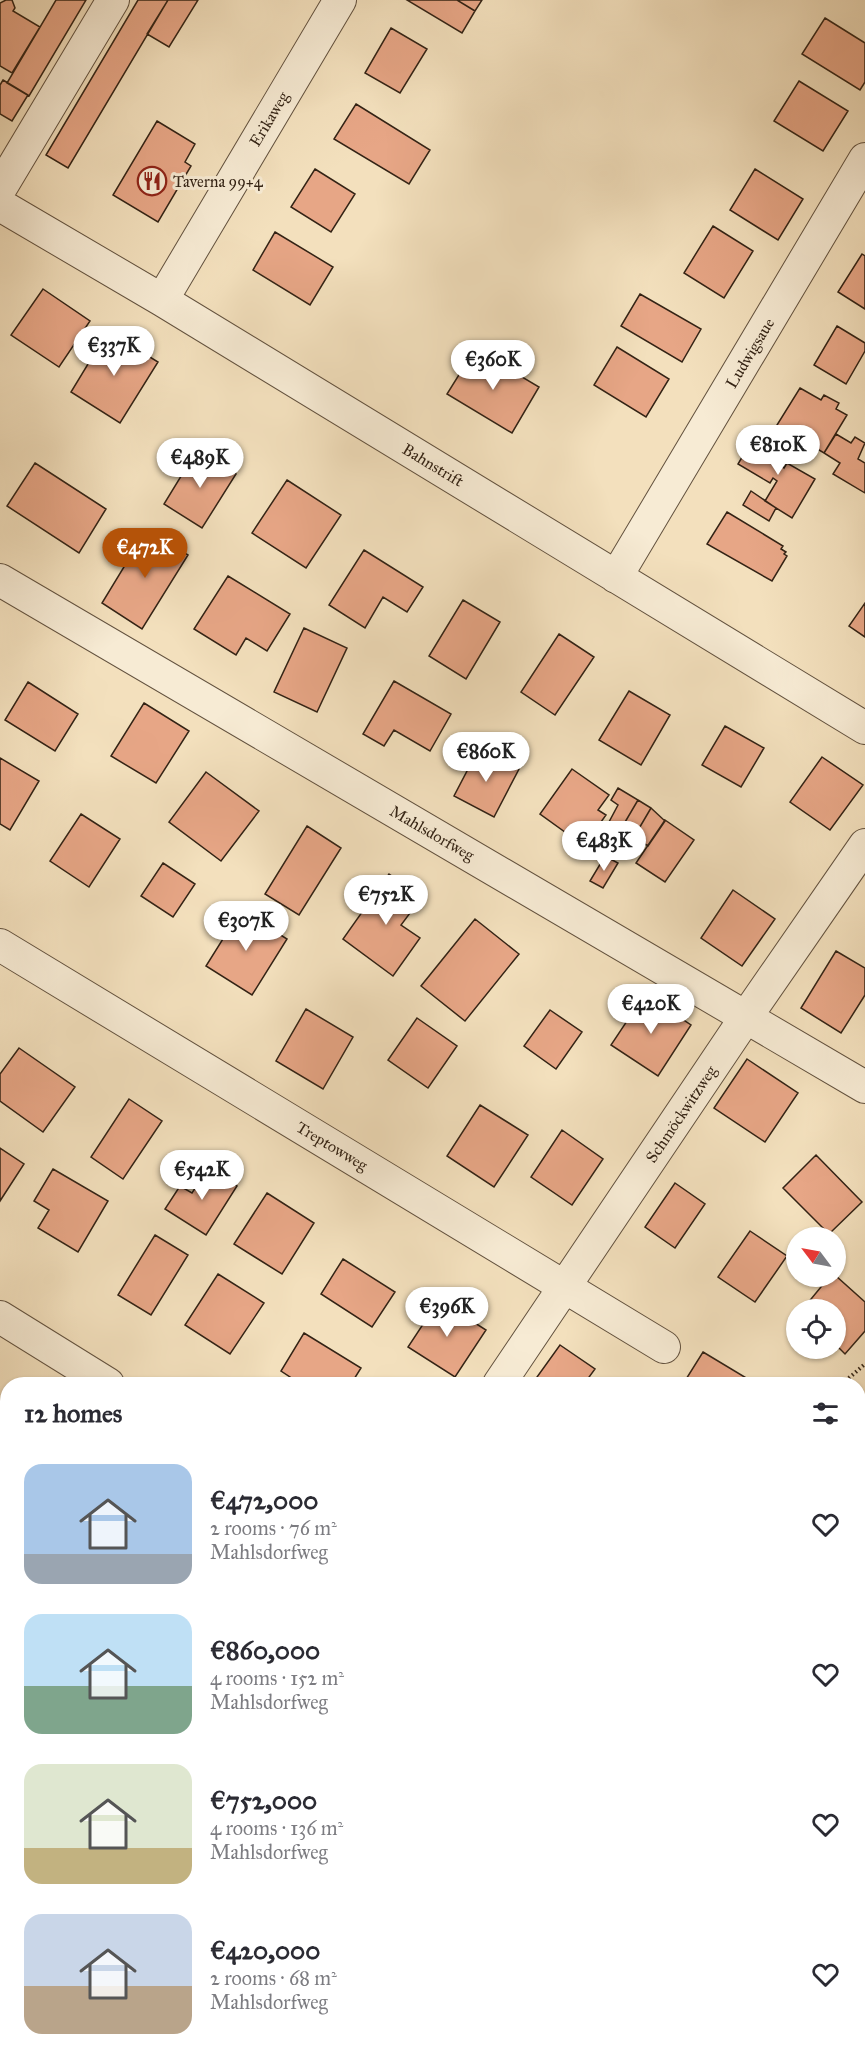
<!DOCTYPE html>
<html lang="en">
<head>
<meta charset="utf-8">
<style>
	body { margin:0; font-family:"IM FELL Great Primer",serif; background:#f2f2f3; color:#2b2b33; height:100vh; display:flex; flex-direction:column; font-size:22px; white-space:nowrap }
	* { box-sizing:border-box; margin:0 }
	p { font-size:20px; color:#7c7c81 }
	.icon { flex:none; width:33px; height:33px; fill:none; stroke:currentColor; stroke-width:2; stroke-linecap:round; stroke-linejoin:round }
	.map { position:relative; flex:1; overflow:hidden }
	.details { position:absolute; left:0px; top:1377px; width:866px; height:684px; display:flex; flex-direction:column; background:#fff; border-radius:24px 24px 0 0; box-shadow:0 2px 4px #0004 }
	.details>* { flex:none }
	.needle { width:39px; rotate:302deg }
	.controls { position:absolute; left:786px; top:1227px; display:grid; gap:12px }
	.controls a { display:grid; place-items:center; width:60px; height:60px; border-radius:50%; background:#fff; box-shadow:0 2px 4px #0004; font-size:30px }
	.price { position:absolute; translate:-50% -51px; padding:0 14px; border-radius:21px; background:#fff; color:#222; font-size:20px; line-height:39px; filter:drop-shadow(0 2px 3px #0008) }
	.price::after { content:''; position:absolute; left:50%; top:36px; width:18px; height:14px; margin-left:-9px; background:inherit; clip-path:polygon(0 0,100% 0,50% 100%) }
	.price.current { background:#b45309; color:#fff }
	ul { padding:0; list-style:none }
	li { display:flex; align-items:center; gap:18px; height:150px; padding:0 24px }
	li span { display:grid; place-items:center; flex:none; width:168px; height:120px; border-radius:18px; color:#555 }
	li>.icon { margin-inline-start:auto }
	span .icon { width:72px; height:72px; fill:#fffc; stroke-width:1 }
	li b { font-size:26px }
	h2 { display:flex; justify-content:space-between; align-items:center; height:72px; padding:0 24px; font-size:26px }
	.map>svg:first-child { display:block }
	.water { fill:#9dbeab; stroke:#73806f; stroke-width:1.5 }
	.building { fill:#e7a686; stroke:#332315; stroke-width:1.5 }
	.lines { fill:none; stroke-linecap:round; stroke-linejoin:round }
	.minor-casing { stroke:#63523f; stroke-width:34 }
	.path { stroke:#332315; stroke-width:4; stroke-dasharray:1.5 3; stroke-linecap:butt }
	.minor { stroke:#f7ebd4; stroke-width:32 }
	.tram { stroke:#332315; stroke-width:1.5 }
	.labels { text-anchor:middle; dominant-baseline:central; stroke-width:6; stroke-linejoin:round; paint-order:stroke }
	.street-label { font-size:16px; fill:#332315; stroke:#f7ebd4 }
	.poi-label { font-size:16px; fill:#332315; stroke:#f7ebd4; text-anchor:start }
</style>
</head>
<body>
<div class="map">
<svg width="865" height="2061" viewBox="0 0 865 2061">
	<rect width="100%" height="100%" fill="#f3e0bd"/>
	<filter id="stains"><feTurbulence type="fractalNoise" baseFrequency=".00333" numOctaves="4"/><feColorMatrix values="0 0 0 0 .2 0 0 0 0 .09 0 0 0 0 .02 0 0 0 .5 -.17"/></filter>
	<radialGradient id="worn" r=".72"><stop offset=".6" stop-color="#630" stop-opacity="0"/><stop offset="1" stop-color="#630" stop-opacity=".3"/></radialGradient>
	<!-- water -->
	<path class="water" d="M7,1874v103l-7,7v-103z"/>
	<!-- building -->
	<path class="building" d="M12,0l3,8 -2,3 27,16 -28,46 -12,-7v-63l6,-3z
		M56,0h30l-57,96 -22,-13z
		M138,0h30l-100,168 -22,-13z
		M168,0h30l-29,47 -22,-13z
		M407,0h50l18,11 -13,22z
		M457,0h25l-7,11z
		M825,18l40,25v39l-5,8 -58,-36z
		M391,28l36,21 -27,44 -35,-20z
		M3,80l25,15 -16,26 -12,-7v-29z
		M799,81l49,30 -25,40 -49,-30z
		M356,104l74,46 -21,34 -75,-45z
		M157,121l38,23 -10,18 6,4 -33,56 -45,-27z
		M315,169l40,25 -24,38 -40,-25z
		M755,169l48,30 -25,41 -48,-30z
		M713,226l40,25 -29,47 -40,-25z
		M275,232l58,35 -23,38 -57,-35z
		M862,254l3,2v53l-27,-17z
		M43,289l47,32 -31,46 -48,-32z
		M640,294l61,35 -19,33 -61,-36z
		M837,326l28,17v8l-19,33 -32,-19z
		M108,331l50,31 -38,61 -49,-31z
		M617,347l52,32 -23,38 -52,-32z
		M475,349l64,38 -27,46 -65,-39z
		M800,388l21,12 3,-5 15,8 -3,6 11,6 -23,38 -47,-28z
		M836,434l15,9 4,-6 10,6 -7,16 7,4v30l-32,-19 7,-11 -16,-10z
		M762,439l25,14 -6,12 3,3 3,-5 28,16 -23,39 -27,-17 12,-20 -4,-3 -3,5 -32,-19 13,-22 7,5z
		M197,450l39,24 -34,54 -38,-24z
		M35,463l71,46 -27,44 -72,-47z
		M287,480l54,35 -35,53 -54,-35z
		M751,491l25,17 -7,13 -26,-16z
		M727,512l56,34 -2,3 5,3 -2,2 3,2 -15,25 -65,-37z
		M147,529l41,26 -46,74 -40,-26z
		M364,550l59,37 -16,25 -24,-15 -18,31 -36,-23z
		M228,576l62,38 -23,37 -21,-13 -10,17 -42,-26z
		M463,600l37,22 -34,57 -37,-23z
		M865,603v34l-16,-11z
		M304,628l43,20 -30,64 -43,-20z
		M559,634l35,23 -39,58 -34,-23z
		M394,681l57,33 -21,37 -36,-21 -10,16 -21,-12z
		M28,682l50,32 -23,37 -50,-31z
		M629,691l41,24 -29,50 -42,-25z
		M144,703l45,28 -33,52 -45,-27z
		M725,726l39,22 -23,39 -39,-22z
		M479,748l40,21 -25,48 -40,-21z
		M822,757l41,28 -33,45 -40,-28z
		M0,758l39,23 -29,49 -10,-6z
		M572,769l37,26 -11,15 8,5 -20,28 -8,-6 -2,3 -36,-26z
		M206,772l53,39 -38,50 -52,-39z
		M618,788l20,12 -17,29 -12,-7 9,-17 -7,-5z
		M638,800l13,8 -17,29 -13,-8z
		M651,808l14,13 -17,25 -14,-9z
		M81,814l39,25 -31,48 -39,-26z
		M665,820l29,20 -29,42 -29,-19z
		M307,826l34,22 -42,67 -34,-21z
		M605,856l13,7 -15,25 -13,-7z
		M163,863l32,21 -22,33 -32,-21z
		M389,874l33,23 -21,28 19,13 -27,38 -50,-37z
		M733,890l42,29 -33,47 -41,-28z
		M241,910l46,29 -35,56 -46,-29z
		M475,919l44,35 -54,67 -44,-35z
		M836,951l29,17v27l-24,38 -40,-25z
		M645,994l46,31 -33,51 -47,-31z
		M306,1009l47,28 -30,52 -47,-28z
		M550,1010l32,22 -26,37 -32,-23z
		M417,1018l40,28 -29,42 -40,-28z
		M19,1048l56,39 -32,45 -43,-31v-27z
		M747,1059l51,34 -33,49 -51,-34z
		M129,1099l33,22 -39,58 -32,-22z
		M480,1105l48,30 -34,52 -47,-31z
		M562,1130l41,29 -31,46 -41,-28z
		M0,1148l24,16 -24,37z
		M816,1155l46,47 -33,32 -46,-46z
		M208,1168l29,18 -31,49 -41,-26 15,-23 12,7z
		M53,1169l55,32 -30,51 -40,-24 11,-18 -15,-9z
		M675,1183l30,21 -30,44 -30,-21z
		M267,1193l47,30 -32,51 -48,-30z
		M750,1231l37,25 -32,46 -37,-25z
		M155,1235l33,20 -37,60 -33,-20z
		M343,1259l52,33 -23,35 -51,-33z
		M218,1274l46,29 -34,51 -45,-29z
		M830,1276h6l29,26v29l-20,23 -9,-9v-35h-34z
		M439,1300l47,30 -31,47 -47,-30z
		M304,1333l57,35 -10,16h-57l2,-3 -15,-10z
		M560,1345l35,24 -11,15h-52z
		M703,1352l45,27 -3,5h-62z
		M8,1422v51l-8,-5v-34z
		M0,1509l8,5v9l-8,12z
		M8,1587v41l-8,-5v-25z
		M865,1599v38l-7,5v-37z
		M865,1747v61l-7,-4v-46z
		M858,1841l7,4v19l-7,12z
		M865,1984v44l-7,-4v-26z
		M370,2054h97l12,7h-97z
		M670,2054h18l12,7h-35z
		M688,2054h45l-4,7h-29z"/>
	<g class="lines">
		<!-- minor casing -->
		<g class="minor-casing">
			<path id="minor" d="M0,189l113,-189
				M0,205l162,95 703,428
				M162,300l178,-300
				M616,577l249,-418
				M0,580l865,507
				M0,945l664,402
				M0,1317l108,67
				M499,1384l247,-367 119,-172
				M858,1428l7,-6
				M0,1679l8,4
				M858,1706l7,-9
				M830,2054l11,7
				M132,2061l9,-7
				M638,2061l5,-7"/>
		</g>
		<!-- path -->
		<path class="path" d="M842,1384l23,-20
			M62,2061l8,-7
			M180,2061l9,-7"/>
		<!-- minor -->
		<use href="#minor" class="minor"/>
		<!-- tram -->
		<path class="tram" d="M858,1539l7,-6
			M858,1564l7,-6
			M250,2061l9,-7
			M281,2061l8,-7"/>
	</g>
	<!-- icons -->
	<defs>
		<g id="restaurant-ring" transform="scale(1.5)"><circle r="9.5" fill="#f7ebd4" stroke="#8f2418" stroke-width="1.5"/><path d="M-5-6h1v4h1v-4h1v4h1v-4h1v5L-1.5 .5V6h-2V.5L-5-1ZM5-6V6H3V1.5H1.5Q1.5-4 5-6Z" fill="#8f2418"/></g>
	</defs>
	<g fill-rule="evenodd">
		<use href="#restaurant-ring" x="152" y="181"/>
	</g>
	<g class="labels">
		<!-- street labels -->
		<g class="street-label">
			<text transform="translate(269 119) rotate(-59)">Erikaweg</text>
			<text transform="translate(750 353) rotate(-59)">Ludwigsaue</text>
			<text transform="translate(433 465) rotate(31)">Bahnstrift</text>
			<text transform="translate(432 833) rotate(30)">Mahlsdorfweg</text>
			<text transform="translate(681 1114) rotate(-56)">Schmöckwitzweg</text>
			<text transform="translate(332 1146) rotate(31)">Treptowweg</text>
		</g>
		<!-- poi labels -->
		<g class="poi-label">
			<text x="173" y="181">Taverna 99+4</text>
		</g>
	</g>
	<rect width="100%" height="100%" filter="url(#stains)"/>
	<rect width="100%" height="100%" fill="url(#worn)"/>
</svg>
<div class="controls">
<a><svg class="needle" viewBox="-14 -14 28 28"><path d="M0-13l5 13h-10z" fill="#e53935"/><path d="M0 13l5-13h-10z" fill="#7c7c81"/></svg></a>
<a><svg class="icon" aria-label="locate" viewBox="0 0 24 24"><circle cx="12" cy="12" r="6"/><path d="M12 2v4M12 18v4M2 12h4M18 12h4"/></svg></a>
</div>
<b class="price" style="left:114px;top:377px">€337K</b>
<b class="price" style="left:493px;top:391px">€360K</b>
<b class="price" style="left:778px;top:476px">€810K</b>
<b class="price" style="left:200px;top:489px">€489K</b>
<b class="price current" style="left:145px;top:579px">€472K</b>
<b class="price" style="left:486px;top:783px">€860K</b>
<b class="price" style="left:604px;top:872px">€483K</b>
<b class="price" style="left:386px;top:926px">€752K</b>
<b class="price" style="left:246px;top:952px">€307K</b>
<b class="price" style="left:651px;top:1035px">€420K</b>
<b class="price" style="left:202px;top:1201px">€542K</b>
<b class="price" style="left:447px;top:1338px">€396K</b>
<section class="details">
<h2>12 homes<svg class="icon" aria-label="filters" viewBox="0 0 24 24"><path d="M4 7h16M4 17h16"/><circle cx="9" cy="7" r="2"/><circle cx="15" cy="17" r="2"/></svg></h2>
<ul>
<li><span style="background:linear-gradient(#a9c7e8 75%,#9aa5b1 0)"><svg class="icon" aria-label="home" viewBox="0 0 24 24"><path d="M3 11l9-7 9 7M6 9v11h12V9"/></svg></span><div><b>€472,000</b><p>2 rooms · 76 m²</p><p>Mahlsdorfweg</p></div><svg class="icon" aria-label="heart" viewBox="0 0 24 24"><path d="M12 20l-8-8c-3-5 5-10 8-4 3-6 11-1 8 4z"/></svg></li>
<li><span style="background:linear-gradient(#bfe0f5 60%,#7fa58c 0)"><svg class="icon" aria-label="home" viewBox="0 0 24 24"><path d="M3 11l9-7 9 7M6 9v11h12V9"/></svg></span><div><b>€860,000</b><p>4 rooms · 152 m²</p><p>Mahlsdorfweg</p></div><svg class="icon" aria-label="heart" viewBox="0 0 24 24"><path d="M12 20l-8-8c-3-5 5-10 8-4 3-6 11-1 8 4z"/></svg></li>
<li><span style="background:linear-gradient(#dfe7d0 70%,#c2b280 0)"><svg class="icon" aria-label="home" viewBox="0 0 24 24"><path d="M3 11l9-7 9 7M6 9v11h12V9"/></svg></span><div><b>€752,000</b><p>4 rooms · 136 m²</p><p>Mahlsdorfweg</p></div><svg class="icon" aria-label="heart" viewBox="0 0 24 24"><path d="M12 20l-8-8c-3-5 5-10 8-4 3-6 11-1 8 4z"/></svg></li>
<li><span style="background:linear-gradient(#c9d6e8 60%,#b9a48a 0)"><svg class="icon" aria-label="home" viewBox="0 0 24 24"><path d="M3 11l9-7 9 7M6 9v11h12V9"/></svg></span><div><b>€420,000</b><p>2 rooms · 68 m²</p><p>Mahlsdorfweg</p></div><svg class="icon" aria-label="heart" viewBox="0 0 24 24"><path d="M12 20l-8-8c-3-5 5-10 8-4 3-6 11-1 8 4z"/></svg></li>
</ul>
</section>
</div>
</body>
</html>
